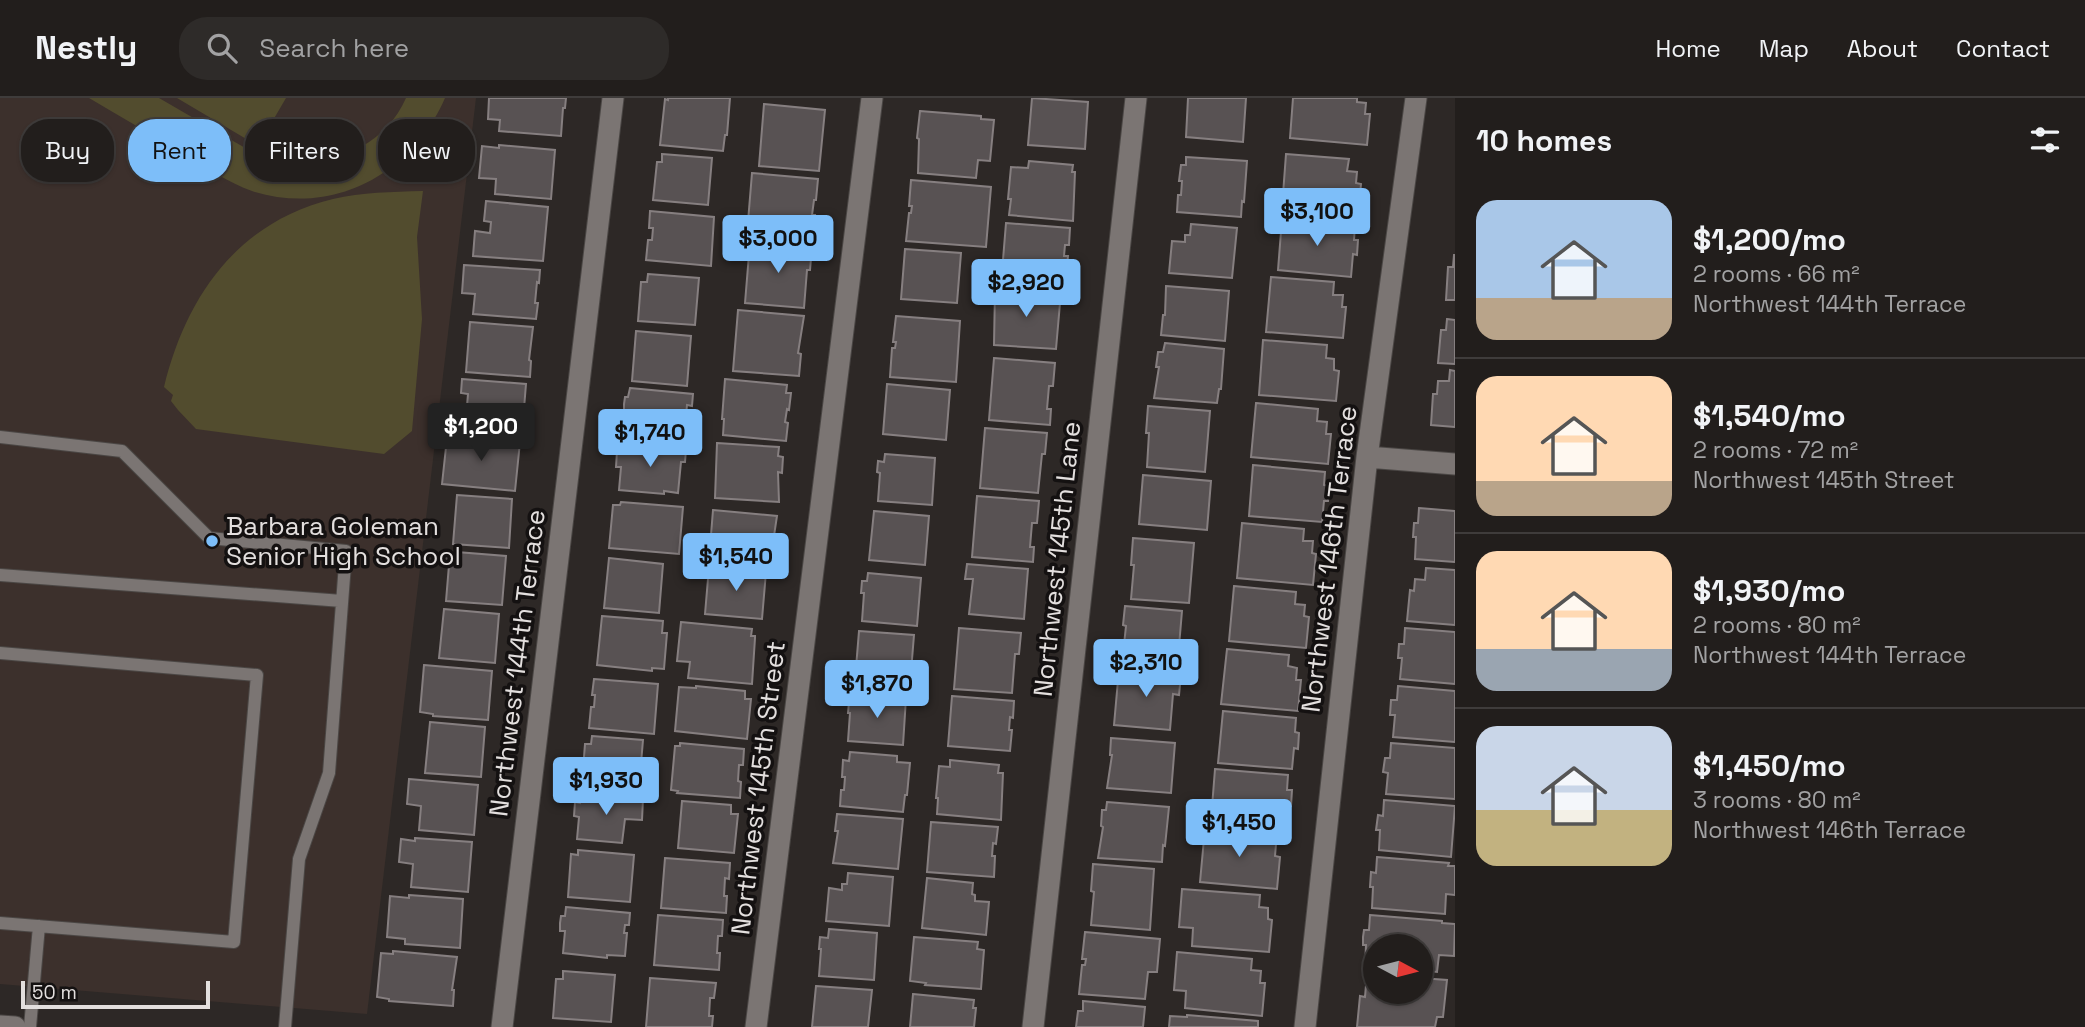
<!DOCTYPE html>
<html lang="en">
<head>
<meta charset="utf-8">
<style>
	body { margin:0; font-family:"Space Grotesk",sans-serif; background:#2e2b29; color:#f1f3f6; height:100vh; display:flex; flex-direction:column; font-size:26px; white-space:nowrap }
	* { box-sizing:border-box; margin:0 }
	p { font-size:23px; color:#a2a2a3 }
	.icon { flex:none; width:38px; height:38px; fill:none; stroke:currentColor; stroke-width:2; stroke-linecap:round; stroke-linejoin:round }
	.map { position:relative; flex:1; overflow:hidden }
	.drawer { display:flex; flex-direction:column; background:#221e1c; width:630px }
	.drawer>* { flex:none }
	.hud { position:absolute; left:21px; top:21px; width:665px; height:63px; display:flex; gap:14px }
	.needle { width:46px; rotate:97deg }
	.fabs { position:absolute; left:1363px; top:836px; display:grid; gap:14px }
	.fabs a { display:grid; place-items:center; width:70px; height:70px; border-radius:50%; background:#221e1c; box-shadow:0 2px 5px #0004,0 0 0 2px #3f3c3b; font-size:35px }
	.scale { position:absolute; left:21px; bottom:18px; width:189px; box-sizing:border-box; padding-left:7px; border:4px solid #e3dfde; border-top:0; font-size:19px; line-height:24px; white-space:nowrap; color:#e3dfde; -webkit-text-stroke:5px #141111; paint-order:stroke }
	.price { position:absolute; translate:-50% -60px; padding:0 16px; border-radius:7px; background:#7dbef9; color:#111; font-size:23px; line-height:46px; filter:drop-shadow(0 2px 4px #0008) }
	.price::after { content:''; position:absolute; left:50%; top:42px; width:21px; height:16px; margin-left:-10px; background:inherit; clip-path:polygon(0 0,100% 0,50% 100%) }
	.price.on { background:#222; color:#fff }
	ul { padding:0; list-style:none }
	li { display:flex; align-items:center; gap:21px; height:175px; padding:0 21px }
	li+li { border-top:2px solid #3f3c3b }
	li span { display:grid; place-items:center; flex:none; width:196px; height:140px; border-radius:21px; color:#555 }
	li>.icon { margin-inline-start:auto }
	span .icon { width:84px; height:84px; fill:#fffc; stroke-width:1 }
	li b { font-size:30px }
	h2 { display:flex; justify-content:space-between; align-items:center; height:84px; padding:0 21px; font-size:30px }
	.chip { padding:0 24px; border-radius:28px; background:#221e1c; box-shadow:0 2px 5px #0004,0 0 0 2px #3f3c3b; font-size:24px; line-height:63px }
	.chip.on { background:#7dbef9; color:#111 }
	header { display:flex; align-items:center; gap:42px; box-sizing:border-box; height:98px; padding:0 35px; background:#221e1c; border-bottom:2px solid #3f3c3b }
	header strong { font-size:33px }
	nav { display:flex; gap:38px; margin-inline-start:auto; font-size:24px }
	.search { width:490px; height:63px; background:#2e2b29; display:flex; align-items:center; gap:18px; box-sizing:border-box; padding:0 24px; border-radius:28px; color:#a2a2a3; font-size:26px }
	main { display:flex; flex:1; min-height:0 }
	.map>svg:first-child { display:block }
	.built { fill:#3c302c }
	.green { fill:#524c2e }
	.building { fill:#585253; stroke:#867f80; stroke-width:2 }
	.lines { fill:none; stroke-linecap:round; stroke-linejoin:round }
	.lane-casing { stroke:#4b4745; stroke-width:14 }
	.street-casing { stroke:#4b4745; stroke-width:23 }
	.secondary-casing { stroke:#4b4745; stroke-width:23 }
	.lane { stroke:#7b7573; stroke-width:12 }
	.street { stroke:#7b7573; stroke-width:21 }
	.secondary { stroke:#7b7573; stroke-width:21 }
	.poi-dot { fill:#7dbef9; stroke:#141111; stroke-width:2.5 }
	.labels { text-anchor:middle; dominant-baseline:central; stroke-width:7; stroke-linejoin:round; paint-order:stroke }
	.poi-label { font-size:26px; fill:#e3dfde; stroke:#141111; text-anchor:start }
	.street-label { font-size:26px; fill:#e3dfde; stroke:#141111 }
</style>
</head>
<body>
<header>
<strong>Nestly</strong>
<div class="search"><svg class="icon" aria-label="search" viewBox="0 0 24 24"><circle cx="10" cy="10" r="6"/><path d="M15 15l6 6"/></svg>Search here</div>
<nav><a>Home</a><a>Map</a><a>About</a><a>Contact</a></nav>
</header>
<main>
<div class="map">
<svg width="1455" height="929" viewBox="0 0 1455 929">
	<rect width="100%" height="100%" fill="#2d2826"/>
	<!-- built -->
	<path class="built" d="M0,0h476l-109,916 -367,-30z"/>
	<!-- green -->
	<path class="green" d="M89,0h70l100,58c55,17 122,-1 147,-58h39c-33,76 -112,119 -193,93 -23,-8 -45,-23 -66,-36 -32,-19 -65,-38 -97,-57z
		M177,0h109l-28,48z
		M423,93l-6,46 5,82 -10,112 -28,23 -188,-25 -18,-19 -7,-9 2,-6 -9,-8c22,-91 74,-165 169,-188 29,-7 59,-7 90,-8z"/>
	<!-- building -->
	<path class="building" d="M489,0h77l-1,10h-2l-2,28 -62,-5 1,-11 -12,-1z
		M668,0h62l-3,37h-2l-2,16 -63,-6 5,-46 3,1z
		M1032,0l56,4 -3,47 -57,-4z
		M1188,0h58l-3,44 -57,-5z
		M1293,0h64v4l9,1 -1,11h5l-3,31 -77,-7z
		M764,6l61,6 -6,61 -60,-5z
		M920,13l61,5v3l13,1 -4,41 -12,-1 -2,18 -58,-5 1,-34 -2,-1z
		M499,47l56,5 -4,49 -56,-5 1,-15 -17,-1 3,-32 17,2z
		M662,56l50,4 -4,47 -55,-5 4,-38h5z
		M1286,56l63,5 -2,12 10,1 -1,11 5,1 -3,31 -76,-7z
		M1186,59l61,4 -3,41 -2,-1 -1,16 -64,-5 1,-17h3l1,-14h-3l2,-16h5z
		M1029,63l44,4 -1,7h3l-2,49 -64,-6 2,-16h-3l3,-32 17,1z
		M752,75l66,6 -2,21h-2l-2,15h3l-2,24 -66,-5z
		M911,82l80,7 -5,60 -80,-6 3,-28h2l1,-7h-3z
		M486,103l62,6 -5,54 -70,-5 2,-25 15,2 1,-11 -7,-1z
		M650,113l64,6 -3,49 -65,-6 2,-20h4l1,-12h-4z
		M1282,121l73,7 -1,14h4l-1,15 -4,-1 -2,23 -73,-7z
		M1006,125l64,5 -1,17h-4l-1,11h4l-2,21 -64,-5z
		M1191,126l46,4 -5,50 -63,-5 3,-32 13,1v-7h5z
		M750,144l62,5 -2,23h-3l-3,38 -59,-5z
		M905,151l56,4 -4,50 -56,-4z
		M1454,157h1v45h-9l2,-33h5z
		M464,167l76,5 -1,13 -2,-1 -2,21h3l-2,16 -63,-5 2,-20 -13,-1z
		M648,176l51,4 -4,47 -57,-4 3,-39h6z
		M1271,179l63,5 -1,13h10l-1,12h4l-3,31 -77,-6z
		M1166,188l63,5 -4,50 -64,-6 2,-20h2z
		M995,192l62,4 -1,8 4,1 -4,46 -62,-4z
		M738,212l66,6 -6,37 3,1 -2,22 -66,-5z
		M896,218l64,5 -4,61 -66,-5 2,-29h3l1,-6h-3z
		M1447,221l8,1v44l-17,-1 3,-33h5z
		M470,224l63,5 -4,33 2,1 -1,16 -64,-5z
		M636,233l55,5 -4,50 -55,-5z
		M1263,242l64,5 -1,13 8,1v11l5,1 -3,30 -77,-6z
		M1165,245l59,6 -3,40h-2l-2,14 -63,-5 5,-31h-3l2,-15h5z
		M994,260l61,5 -2,23h-4l-2,23h4l-1,16 -61,-5z
		M1450,272l5,1v56l-24,-2 2,-31h4l1,-13h11z
		M462,281l64,5 -4,49 -57,-4 3,-35 -7,-1z
		M725,281l62,6 -1,8h5l-2,17 -2,-1 -2,13 3,1 -2,18 -63,-6 1,-16h-2z
		M887,286l63,6 -4,50 -63,-6z
		M630,290l63,6 -1,12 -5,-1 -1,11h-1l-2,21 -12,-1 -1,3 -44,-4 2,-24h-4v-7l1,-7h3z
		M1256,305l62,6 -1,12 10,1 -1,12h5l-3,30 -77,-7z
		M1148,308l62,5 -5,61 -58,-5 2,-34h-3z
		M985,330l62,5 -2,21h-3l-4,39 -58,-5z
		M464,339l56,5 -5,49 -73,-7 5,-46 17,2z
		M717,345l62,4 -1,9 5,1 -1,16 -4,-1 1,30 -64,-4z
		M622,346l64,6 -1,12h-4l-3,31 -14,-2v3l-45,-4 2,-23h-5l1,-16h4z
		M885,356l50,4 -3,47 -54,-4 2,-28 -3,-1 1,-11 6,1z
		M1253,367l72,7 -1,13 5,1 -1,15h-4l-2,21 -73,-6z
		M1143,377l68,6 -4,49 -68,-6z
		M457,397l55,4 -3,49 -56,-4z
		M977,398l62,5 -2,22h-5l-2,24h4l-1,15 -61,-5z
		M621,404l62,5 -4,47 -70,-6 4,-43h7z
		M1419,410l36,3v51l-40,-3 1,-22h-3l1,-14h4z
		M713,412l64,6 -5,33h3l-2,17 -64,-6z
		M874,413l55,5 -4,49 -56,-5z
		M1242,425l62,6 -1,12h10l-1,12 4,1 -3,31 -76,-7z
		M1133,440l61,5 -5,60 -58,-4 3,-34h-3z
		M444,453l62,5 -4,49 -56,-4 3,-36h-6z
		M609,460l54,6 -4,49 -55,-5z
		M967,466l61,5 -4,50 -55,-5 4,-35h-8z
		M709,469l57,5 -4,47 -57,-5z
		M1426,470l29,2v55l-48,-4 3,-31 4,1 1,-12 10,1z
		M868,475l53,5 -4,48 -55,-5 2,-28h-3l1,-12h5z
		M1234,488l62,6 -1,12 10,1 -1,11 5,1 -3,31 -77,-7z
		M1125,508l57,5 -4,47 -55,-4 3,-28 -3,-1z
		M444,511l55,5 -4,49 -56,-5z
		M602,518l61,5 -1,12h5l-3,36 -12,-1v3l-55,-6z
		M681,524l71,7 -1,7h4v2l-3,46 -64,-6 2,-16 -13,-1z
		M959,530l62,5 -2,21h-4l-3,39 -58,-4z
		M1405,530l50,4v52l-55,-5 2,-21h-4l1,-14h5z
		M859,533l55,4 -4,49 -55,-4z
		M1227,551l62,6 -1,11 9,2 -1,12h5l-3,31 -77,-7z
		M424,567l68,6 -4,49 -55,-4v-2l-13,-2z
		M1119,571l62,6 -2,20 -6,-1 -3,36 -56,-5z
		M594,581l64,5 -4,50 -65,-6 2,-21h3l1,-12h-3z
		M696,588l49,5v8h6l-4,40 -72,-8 4,-44 17,1z
		M1398,588l57,5v51l-62,-5 2,-22h-5l1,-15h6z
		M857,596l49,4 -3,47 -55,-4 2,-28h-2l1,-11h8z
		M952,598l62,5 -1,17 -3,-1 -1,13h3l-2,21 -62,-5z
		M1223,613l73,7 -1,14 4,1 -1,16 -4,-1 -2,21 -74,-6z
		M430,624l55,5 -4,50 -56,-4z
		M592,638l51,4 -4,47 -57,-4 3,-39h6z
		M1111,640l64,5 -4,50 -64,-5 5,-33h-2z
		M680,645l64,6 -1,16h-4l-1,16 3,1 -1,16 -63,-5 1,-2 -7,-1 4,-44h5z
		M1391,645l64,5v51l-69,-5 2,-21 -5,-1 2,-14h5z
		M850,654l47,4v6l13,1 -3,32h-2l-2,17 -63,-6 1,-16h3l1,-13h-3l1,-17 6,1z
		M950,662l49,5 -1,8h5l-2,47 -64,-6 1,-16h-2l3,-32 11,1z
		M1215,671l73,6 -1,15h5l-1,16 -4,-1 -2,22 -74,-7z
		M409,681l69,6 -4,50 -55,-5 2,-24 -14,-2z
		M581,695l62,6 -1,21 -17,-1 -3,24 -45,-4 2,-22 -5,-1 1,-14 5,1z
		M1384,702l71,6 -4,51 -72,-7 1,-20h-4l2,-15 5,1z
		M682,703l49,4v9h7l-4,39 -56,-5z
		M1107,704l62,5 -4,39 -2,-1 -1,17 -64,-4 5,-31 -2,-1 1,-16h4z
		M837,716l66,5 -5,50 -65,-6 5,-32h-3z
		M931,724l67,5 -2,17 -3,-1 -1,13h3l-1,21 -67,-5z
		M1205,730l62,5v11h9l-1,12 5,1 -3,32 -77,-7z
		M415,740l57,4 -4,50 -57,-5 2,-23 -14,-2 2,-23 14,2z
		M578,752l56,5 -4,47 -62,-5 3,-43 7,1z
		M1377,759l72,6 -1,3h7v29l-9,-1 -1,20 -73,-6 1,-21h-3l1,-15 5,1z
		M665,760l65,5 -1,16 -4,-1 -1,18h3l-1,17 -65,-5z
		M1093,766l61,5 -4,61 -59,-5 3,-33 -3,-1z
		M848,775l45,4 -4,49 -63,-5 3,-33 13,2v-6h5z
		M927,780l46,5 -1,11 3,1v6l14,1 -3,33 -64,-7z
		M1182,791l78,6 -1,12 9,1v11l4,1 -3,32 -77,-6 1,-18 -14,-1z
		M409,797l54,4 -3,49 -55,-4v-5l-18,-2 3,-41 19,2z
		M566,809l64,6 -1,12h-4l-1,8h3l-2,23 -18,-1v3l-44,-5 2,-22h-5v-8l1,-7h4z
		M658,817l65,5 -1,16h-4l-1,17h3l-1,17 -65,-5z
		M1370,817l72,6v2l13,1 -1,32 -15,-1 -2,17 -16,-2v-23h-45v20l-11,-1 1,-21h-3v-8l1,-7h5z
		M829,831l48,4 -3,47 -55,-4 2,-27h-2l1,-12 8,1z
		M1085,834l75,7 -3,33h-9l-3,27 -66,-5 3,-29h3l1,-6h-4z
		M914,839l64,5 -1,7 7,1 -3,39 -56,-4 1,-2 -16,-2z
		M393,853l64,6 -5,33h2l-1,16 -64,-5v-2l-12,-2 4,-44 12,1z
		M1177,854l75,7 -1,11 10,1 -1,12h5l-3,33 -77,-8 1,-17 -12,-1z
		M563,873l52,4 -4,47 -58,-4 3,-39h7z
		M650,880l66,5 -2,15h-4l-1,18h4l-1,11h-66z
		M1376,880v14h45v-14l26,2 -4,37h-6l-2,10h-78l3,-31 5,1 1,-12 9,1z
		M816,888l56,4 -4,37h-56z
		M913,896l61,6 -1,8h3l-2,19h-64z
		M1083,903l62,6 -2,20h-67l2,-16h5z
		M1187,917l71,6v6h-89l1,-11 17,1z"/>
	<g class="lines">
		<!-- lane casing -->
		<g class="lane-casing">
			<path id="lane" d="M0,339l122,14 87,87 137,13 -17,222 -30,86 -14,168
				M0,477l342,26
				M0,555l257,22 -23,267 -234,-19
				M30,929l9,-101"/>
		</g>
		<!-- street casing -->
		<g class="street-casing">
			<path id="street" d="M1367,359l88,7
				M502,929l111,-929
				M756,929l116,-929
				M1033,929l103,-929
				M1305,929l62,-570 49,-359"/>
		</g>
		<!-- secondary casing -->
		<g class="secondary-casing">
			<path id="secondary" d="M0,928l15,1"/>
		</g>
		<!-- lane -->
		<use href="#lane" class="lane"/>
		<!-- street -->
		<use href="#street" class="street"/>
		<!-- secondary -->
		<use href="#secondary" class="secondary"/>
	</g>
	<!-- markers -->
	<circle class="poi-dot" cx="212" cy="443" r="7"/>
	<g class="labels">
		<!-- poi labels -->
		<g class="poi-label">
			<text x="226" y="428">Barbara Goleman<tspan x="226" dy="30">Senior High School</tspan></text>
		</g>
		<!-- street labels -->
		<g class="street-label">
			<text transform="translate(1057 461) rotate(-84)">Northwest 145th Lane</text>
			<text transform="translate(1329 461) rotate(-83)">Northwest 146th Terrace</text>
			<text transform="translate(517 565) rotate(-83)">Northwest 144th Terrace</text>
			<text transform="translate(758 690) rotate(-83)">Northwest 145th Street</text>
		</g>
	</g>
</svg>
<div class="fabs">
<a><svg class="needle" viewBox="-14 -14 28 28"><path d="M0-13l5 13h-10z" fill="#e53935"/><path d="M0 13l5-13h-10z" fill="#a2a2a3"/></svg></a>
</div>
<div class="scale">50 m</div>
<b class="price" style="left:1317px;top:150px">$3,100</b>
<b class="price" style="left:778px;top:177px">$3,000</b>
<b class="price" style="left:1026px;top:221px">$2,920</b>
<b class="price on" style="left:481px;top:365px">$1,200</b>
<b class="price" style="left:650px;top:371px">$1,740</b>
<b class="price" style="left:736px;top:495px">$1,540</b>
<b class="price" style="left:1146px;top:601px">$2,310</b>
<b class="price" style="left:877px;top:622px">$1,870</b>
<b class="price" style="left:606px;top:719px">$1,930</b>
<b class="price" style="left:1239px;top:761px">$1,450</b>
<div class="hud">
<a class="chip">Buy</a>
<a class="chip on">Rent</a>
<a class="chip">Filters</a>
<a class="chip">New</a>
</div>
</div>
<section class="drawer">
<h2>10 homes<svg class="icon" aria-label="filters" viewBox="0 0 24 24"><path d="M4 7h16M4 17h16"/><circle cx="9" cy="7" r="2"/><circle cx="15" cy="17" r="2"/></svg></h2>
<ul>
<li><span style="background:linear-gradient(#a9c7e8 70%,#b9a48a 0)"><svg class="icon" aria-label="home" viewBox="0 0 24 24"><path d="M3 11l9-7 9 7M6 9v11h12V9"/></svg></span><div><b>$1,200/mo</b><p>2 rooms · 66 m²</p><p>Northwest 144th Terrace</p></div></li>
<li><span style="background:linear-gradient(#ffd9b3 75%,#b9a48a 0)"><svg class="icon" aria-label="home" viewBox="0 0 24 24"><path d="M3 11l9-7 9 7M6 9v11h12V9"/></svg></span><div><b>$1,540/mo</b><p>2 rooms · 72 m²</p><p>Northwest 145th Street</p></div></li>
<li><span style="background:linear-gradient(#ffd9b3 70%,#9aa5b1 0)"><svg class="icon" aria-label="home" viewBox="0 0 24 24"><path d="M3 11l9-7 9 7M6 9v11h12V9"/></svg></span><div><b>$1,930/mo</b><p>2 rooms · 80 m²</p><p>Northwest 144th Terrace</p></div></li>
<li><span style="background:linear-gradient(#c9d6e8 60%,#c2b280 0)"><svg class="icon" aria-label="home" viewBox="0 0 24 24"><path d="M3 11l9-7 9 7M6 9v11h12V9"/></svg></span><div><b>$1,450/mo</b><p>3 rooms · 80 m²</p><p>Northwest 146th Terrace</p></div></li>
</ul>
</section>
</main>
</body>
</html>
